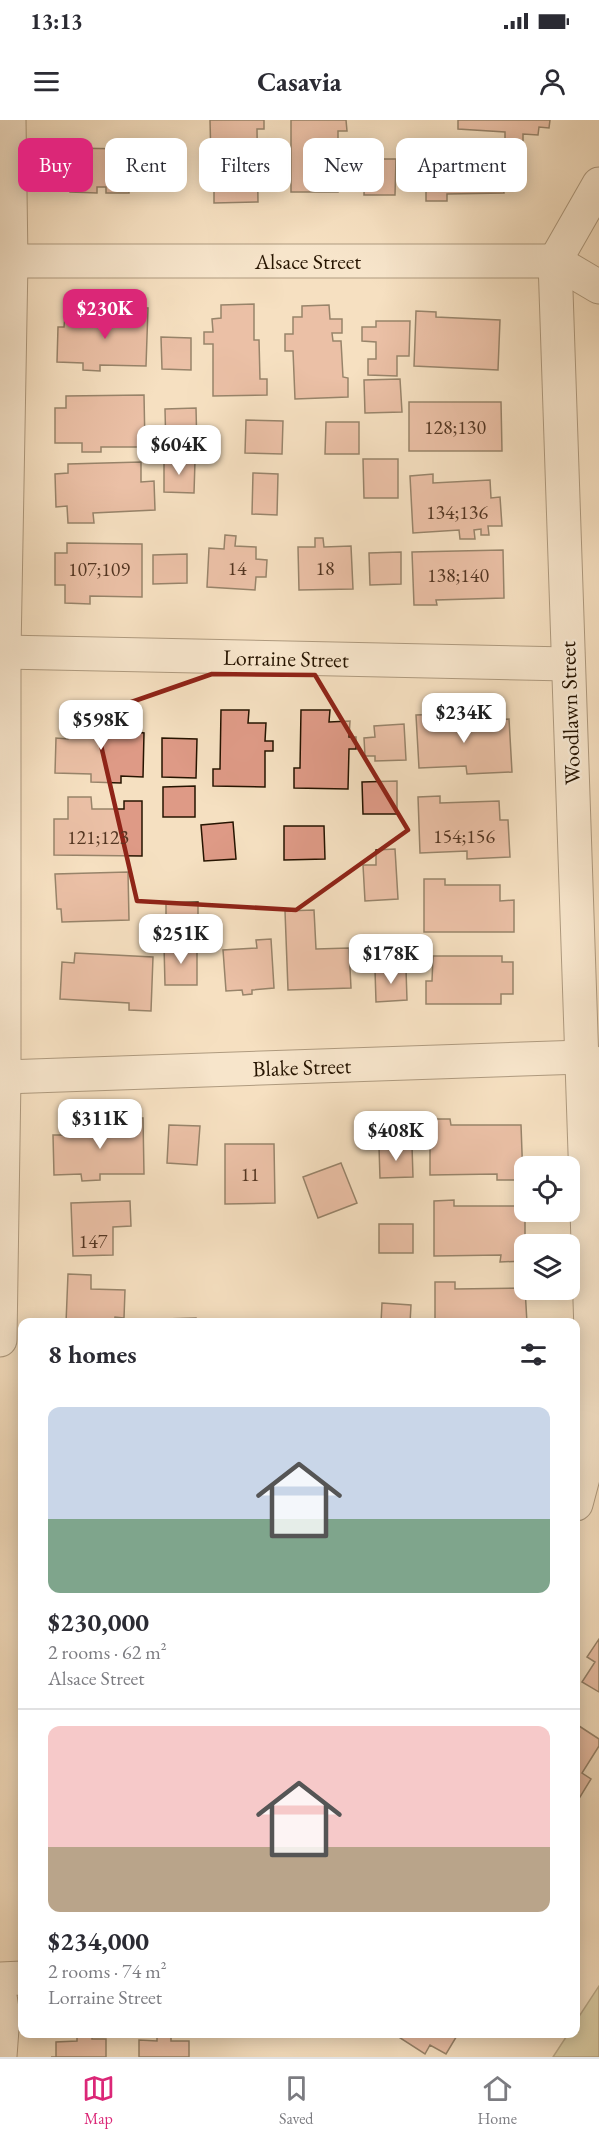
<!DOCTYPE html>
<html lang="en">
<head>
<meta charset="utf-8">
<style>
	body { margin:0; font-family:"EB Garamond",serif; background:#f7f7f7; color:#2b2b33; height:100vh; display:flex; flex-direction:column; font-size:22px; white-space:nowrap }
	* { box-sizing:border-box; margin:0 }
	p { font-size:20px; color:#7c7c81 }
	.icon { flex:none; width:33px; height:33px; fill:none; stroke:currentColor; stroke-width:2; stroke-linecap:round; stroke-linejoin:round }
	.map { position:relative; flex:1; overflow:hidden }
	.sheet { position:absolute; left:18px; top:1198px; width:562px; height:720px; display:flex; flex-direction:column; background:#fff; border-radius:12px; box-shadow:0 3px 15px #0003 }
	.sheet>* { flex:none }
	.hud { position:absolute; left:18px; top:18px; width:564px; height:54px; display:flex; gap:12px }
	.controls { position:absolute; left:514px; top:1036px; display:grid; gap:12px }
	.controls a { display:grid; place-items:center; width:66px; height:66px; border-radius:12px; background:#fff; box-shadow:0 3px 15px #0003; font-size:30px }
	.price { position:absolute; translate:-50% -51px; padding:0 14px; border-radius:12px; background:#fff; color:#222; font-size:20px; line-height:39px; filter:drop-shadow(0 2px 3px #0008) }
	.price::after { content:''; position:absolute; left:50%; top:36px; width:18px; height:14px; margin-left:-9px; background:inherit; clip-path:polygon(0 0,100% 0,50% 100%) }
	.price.current { background:#db2777; color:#fff }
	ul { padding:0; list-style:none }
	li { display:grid; align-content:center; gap:12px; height:318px; padding:0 30px }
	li+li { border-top:2px solid #e1e1e2 }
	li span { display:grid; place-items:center; height:186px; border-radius:12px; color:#555 }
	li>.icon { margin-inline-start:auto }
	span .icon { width:108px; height:108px; fill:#fffc; stroke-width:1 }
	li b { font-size:26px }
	h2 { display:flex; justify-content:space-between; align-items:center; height:72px; padding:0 30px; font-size:26px }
	.tag { padding:0 21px; border-radius:12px; background:#fff; box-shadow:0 3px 15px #0003; font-size:21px; line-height:54px }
	.tag.current { background:#db2777; color:#fff }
	.status { display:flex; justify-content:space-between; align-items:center; height:42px; padding:0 30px; background:#fff; direction:ltr }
	.status svg { height:16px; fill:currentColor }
	header { display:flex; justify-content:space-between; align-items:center; height:78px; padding:0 30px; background:#fff; font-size:27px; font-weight:700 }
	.tab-bar { display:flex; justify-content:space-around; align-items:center; height:84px; border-top:2px solid #e1e1e2; background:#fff; font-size:16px; color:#7c7c81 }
	.tab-bar a { display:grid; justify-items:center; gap:3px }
	.tab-bar .current { color:#db2777 }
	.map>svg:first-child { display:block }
	.green { fill:#c1c18f; stroke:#746a48; stroke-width:1.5 }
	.building { fill:#de9a86; stroke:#261400; stroke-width:1.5 }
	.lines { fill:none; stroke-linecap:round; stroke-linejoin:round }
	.street-casing { stroke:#5a4730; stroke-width:35 }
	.street { stroke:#f8ebd7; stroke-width:33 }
	.marked { fill:none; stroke:#8f2418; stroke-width:4.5; stroke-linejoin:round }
	.labels { text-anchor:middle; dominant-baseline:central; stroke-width:4.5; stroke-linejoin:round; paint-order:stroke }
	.number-label { font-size:20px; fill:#543622 }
	.street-label { font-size:22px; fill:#261400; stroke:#f8ebd7 }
</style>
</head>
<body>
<div class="status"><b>13:13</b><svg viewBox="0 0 49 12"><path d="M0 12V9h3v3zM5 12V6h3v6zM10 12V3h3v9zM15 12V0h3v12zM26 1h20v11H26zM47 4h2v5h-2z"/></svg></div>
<header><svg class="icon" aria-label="menu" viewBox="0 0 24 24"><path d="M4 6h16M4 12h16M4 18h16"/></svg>Casavia<svg class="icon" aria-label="person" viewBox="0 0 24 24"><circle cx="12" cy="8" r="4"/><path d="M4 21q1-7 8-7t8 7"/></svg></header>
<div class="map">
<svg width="599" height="1937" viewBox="0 0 599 1937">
	<rect width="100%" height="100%" fill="#f5e0c1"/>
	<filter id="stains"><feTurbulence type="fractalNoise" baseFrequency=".00333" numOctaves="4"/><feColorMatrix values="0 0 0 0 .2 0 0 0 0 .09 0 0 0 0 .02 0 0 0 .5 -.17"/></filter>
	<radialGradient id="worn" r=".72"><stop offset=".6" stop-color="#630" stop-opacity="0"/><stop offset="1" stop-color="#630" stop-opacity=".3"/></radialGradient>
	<!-- green -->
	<path class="green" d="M599,1866v71h-46l15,-23h8v-13z"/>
	<!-- building -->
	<path class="building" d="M210,0h54v9h-7l1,73 -44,1v-28l-10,1v-16h7z
		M291,0h55l1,11h-9v61h-47z
		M458,0h92l-1,8 -10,-1 -1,8 -15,-1v7l-18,-2v-7l-47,-3z
		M515,26v41h-12l1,6 -57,1v7h-21v-54z
		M71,28l55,1v10l19,1 -1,24h-15v9h-23v-6h-9v6l-27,-1z
		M365,39h31l-1,36h-31z
		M254,184v36h5l1,39h7v16l-54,1v-52h-9v-12h9l-1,-13 9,-1v-13z
		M329,185l1,14h12v14h-10l1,8h8l2,36 5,1v19l-53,2 -2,-48h-8v-17h8v-17h9v-11z
		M121,187l27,1 -2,58 -46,-1v6l-17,-1v-7l-26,-1 1,-35h6l1,-12 56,1z
		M416,191l20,1v5l64,3 -2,50 -84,-4z
		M376,201h34l-1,35h-12v20l-29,-1v-16h8v-17l-14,-1v-14h14z
		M161,217l30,1v32l-29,-1z
		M400,259l2,33 -37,1 -1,-33z
		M144,275l1,52h-44v5h-19v-9h-27v-35h11v-12z
		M409,282h92l1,49h-93z
		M196,288l1,41 -31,2 -1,-42z
		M246,300l37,1 -1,33 -37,-1z
		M326,302h33v32h-34z
		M363,339h35v39h-34z
		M164,340l31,1 -1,32 -30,-1z
		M141,342v20l13,-1 1,29 -62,3 1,10h-26l-1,-17 -11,1 -1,-33 13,-1v-9z
		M253,353l25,1 -1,41 -25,-1z
		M433,354v9l57,-3 1,18 9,-1 2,29h-14l1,9h-8v-6l-7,1 1,9h-15l-1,-9 -46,3 -3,-57z
		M225,415l11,1 -1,10 21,1v12l11,1 -1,17h-10l-1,13 -48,-3 2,-39 15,1z
		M315,418h8l1,9 27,-1 2,43 -54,1 -1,-43h17z
		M67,423l75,1v53l-52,-1v8l-25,-1v-18h-10v-32h12z
		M503,430l1,48 -68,2 1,5h-23l-2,-53z
		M401,432v32l-31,1 -1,-32z
		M187,434v29l-34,1v-29z
		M221,590h28l-1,13h18l-1,18h8v10h-8v36l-52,-1v-17h7z
		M301,590h29l-1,12 21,-1 -1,16h7v12h-7l-1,40 -54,-1v-20h6z
		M444,594v9l65,-4 3,53 -45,2 -1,-8 -47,2 -3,-53z
		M69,597l24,1 -1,9 31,1v-7h15l-1,11 7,1 -1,44 -22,-1v7l-30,-1v-8l-36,-1 1,-35 12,1z
		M404,604l2,36 -31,1v-5h-10l-1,-18 11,-1 -1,-11z
		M162,618l35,1 -1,39 -34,-1z
		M397,661v33h-34l-1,-32z
		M195,666v31h-32v-30z
		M440,676v7l59,-2 1,19h8l2,37 -43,2v-8l-47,2 -2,-56z
		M68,677h23l1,12h32v-8h18v55l-88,-1v-36h14z
		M233,702l3,37 -32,2 -3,-36z
		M284,706h40l1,33 -41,1z
		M395,729l3,50 -33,2 -2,-36h13v-15z
		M128,752l1,48 -67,2 -1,-13h-4l-2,-35z
		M424,759h21v6h55v16l14,-1v32h-90z
		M198,782v36h-32v-35z
		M314,790l2,39 33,-1 2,40 -63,2 -3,-79z
		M271,819l3,49 -22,2v4l-9,1 -1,-5 -16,1 -3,-41 34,-2 -1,-8z
		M164,825h33v40h-32z
		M75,833l78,4 -2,54 -22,-1v-7l-69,-4 2,-37 12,1z
		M433,836h69v6h11v32h-12v10h-75v-23h6z
		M406,849l1,31 -31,2 -1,-32z
		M122,998h21l1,56h-44v6l-18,1 -1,-7 -27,1 -1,-40h13v-9l56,-1z
		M430,999h20l1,6h70l2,55h-26v-6l-67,1z
		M169,1005l31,1 -3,39 -30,-2z
		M225,1024h49l1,59 -50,1z
		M412,1026l1,31 -33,1 -1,-31z
		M341,1043l16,40 -39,15 -15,-41z
		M454,1080v6h71v55l-25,1 1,-7 -67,1v-55z
		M130,1081l1,25 -18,1v28l-40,1 -2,-53z
		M379,1104h34v29h-34z
		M68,1154l23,1v14l34,1 -1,28 -9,-1 -1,6h-48z
		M435,1162h20v7l70,-1 2,35h-92z
		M382,1183l29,2 -1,18h-29z
		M196,1198v5h-32v-4z
		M599,1519v53l-17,-10 13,-20 -8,-5z
		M576,1604l23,15v7l-17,27 9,6 -14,23z
		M77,1914h15v5h14v18h-55h5v-15l21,-1z
		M394,1914h64l-12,20 -16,-9 -5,9z
		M157,1915h14v6h18v16h-50v-17l18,1z"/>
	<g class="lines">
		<!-- street casing -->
		<g class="street-casing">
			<g id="street">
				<path id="s1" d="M11,141h544l44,26"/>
				<path id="s2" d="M4,532l564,12"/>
				<path id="s3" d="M4,957l578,-20 17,9"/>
				<path d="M0,1220l4,-263v-425l7,-391 -2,-141"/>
				<path d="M576,1384l13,-49 4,-65 -38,-1129 44,-77"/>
				<path d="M0,1859l22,-1"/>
				<path d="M0,1876l3,19 -3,41"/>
			</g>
		</g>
		<!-- street -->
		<use href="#street" class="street"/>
	</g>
	<!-- marked area -->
	<path d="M0 0H599V1937H0ZM212,554l103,1 93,155 -112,80 -159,-9 -43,-186z" fill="#f5e0c1" fill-opacity=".55" fill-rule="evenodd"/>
	<path class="marked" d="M212,554l103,1 93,155 -112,80 -159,-9 -43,-186z"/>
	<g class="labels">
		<!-- number labels -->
		<g class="number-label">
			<text x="455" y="307">128;130</text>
			<text x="457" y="392">134;136</text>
			<text x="237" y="448">14</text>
			<text x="325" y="448">18</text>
			<text x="99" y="449">107;109</text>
			<text x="458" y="455">138;140</text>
			<text x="464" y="716">154;156</text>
			<text x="98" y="717">121;123</text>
			<text x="250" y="1054">11</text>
			<text x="93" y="1121">147</text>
		</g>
		<!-- street labels -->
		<g class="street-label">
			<text stroke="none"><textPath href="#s1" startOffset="297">Alsace Street</textPath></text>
			<text stroke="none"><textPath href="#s2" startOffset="282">Lorraine Street</textPath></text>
			<text transform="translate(570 593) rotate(-92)">Woodlawn Street</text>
			<text stroke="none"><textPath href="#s3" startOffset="298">Blake Street</textPath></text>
		</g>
	</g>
	<rect width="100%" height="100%" filter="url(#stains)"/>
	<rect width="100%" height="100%" fill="url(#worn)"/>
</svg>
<div class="controls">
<a><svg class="icon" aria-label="locate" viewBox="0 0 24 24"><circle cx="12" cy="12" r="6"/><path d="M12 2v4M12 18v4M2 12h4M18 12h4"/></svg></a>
<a><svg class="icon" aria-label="layers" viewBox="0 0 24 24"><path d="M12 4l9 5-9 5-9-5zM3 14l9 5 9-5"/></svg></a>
</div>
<b class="price current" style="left:105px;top:220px">$230K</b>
<b class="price" style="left:179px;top:356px">$604K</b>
<b class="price" style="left:464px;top:624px">$234K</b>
<b class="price" style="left:101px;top:631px">$598K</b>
<b class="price" style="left:181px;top:845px">$251K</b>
<b class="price" style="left:391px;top:865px">$178K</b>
<b class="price" style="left:100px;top:1030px">$311K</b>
<b class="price" style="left:396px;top:1042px">$408K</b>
<div class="hud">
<a class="tag current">Buy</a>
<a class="tag">Rent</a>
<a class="tag">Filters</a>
<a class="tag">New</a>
<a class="tag">Apartment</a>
</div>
<section class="sheet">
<h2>8 homes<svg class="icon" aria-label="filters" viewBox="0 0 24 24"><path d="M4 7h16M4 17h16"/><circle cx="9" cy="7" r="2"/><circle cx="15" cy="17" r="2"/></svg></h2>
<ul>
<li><span style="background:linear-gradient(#c9d6e8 60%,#7fa58c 0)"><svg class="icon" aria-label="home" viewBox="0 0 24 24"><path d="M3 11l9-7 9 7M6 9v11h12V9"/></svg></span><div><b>$230,000</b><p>2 rooms · 62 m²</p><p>Alsace Street</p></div></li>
<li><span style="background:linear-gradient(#f6c9c9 65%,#b9a48a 0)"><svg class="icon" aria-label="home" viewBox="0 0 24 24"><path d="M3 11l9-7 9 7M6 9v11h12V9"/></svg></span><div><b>$234,000</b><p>2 rooms · 74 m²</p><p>Lorraine Street</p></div></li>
</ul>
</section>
</div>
<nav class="tab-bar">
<a class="current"><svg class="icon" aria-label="map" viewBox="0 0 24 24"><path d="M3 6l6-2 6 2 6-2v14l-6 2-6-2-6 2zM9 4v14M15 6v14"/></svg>Map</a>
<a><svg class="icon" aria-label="saved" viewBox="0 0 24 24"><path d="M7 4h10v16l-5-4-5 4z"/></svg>Saved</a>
<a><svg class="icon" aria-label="home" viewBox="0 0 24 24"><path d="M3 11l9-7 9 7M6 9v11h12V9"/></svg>Home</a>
</nav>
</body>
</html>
